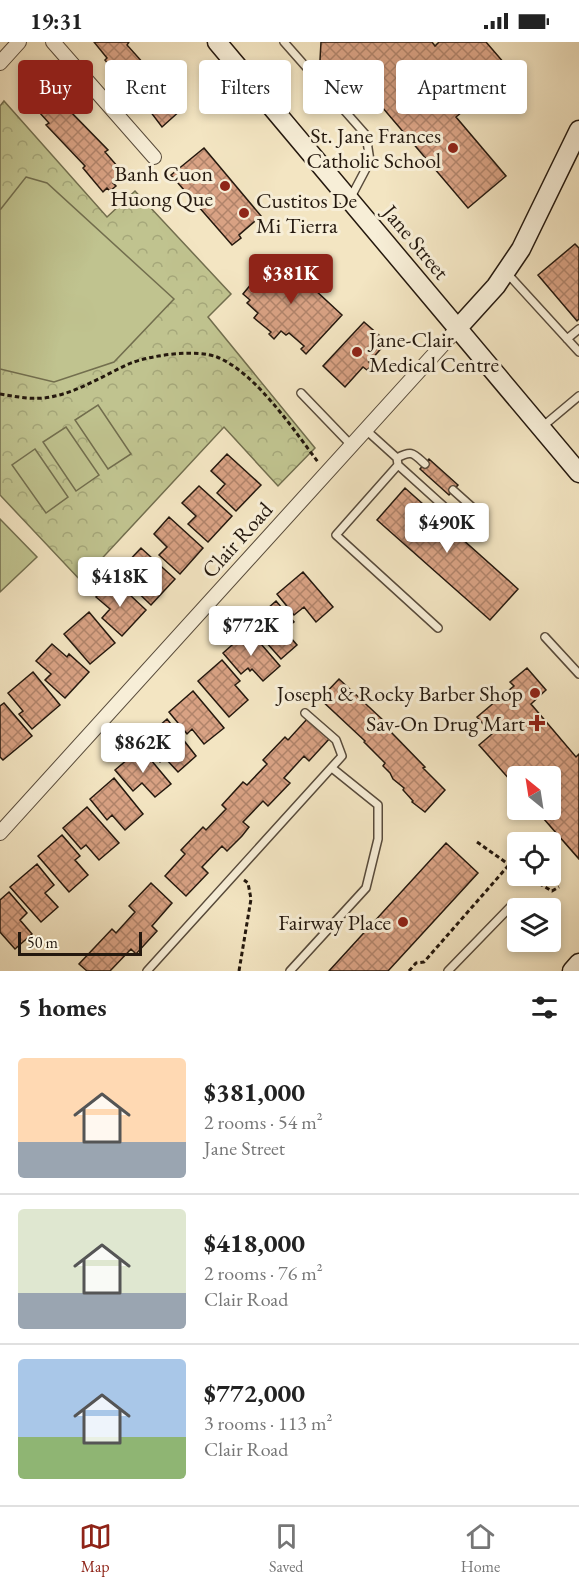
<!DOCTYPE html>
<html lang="en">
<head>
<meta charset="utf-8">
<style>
	body { margin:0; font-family:"EB Garamond",serif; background:#f6f6f6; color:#222; height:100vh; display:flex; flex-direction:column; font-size:22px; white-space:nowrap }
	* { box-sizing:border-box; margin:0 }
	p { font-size:20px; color:#767676 }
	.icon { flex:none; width:33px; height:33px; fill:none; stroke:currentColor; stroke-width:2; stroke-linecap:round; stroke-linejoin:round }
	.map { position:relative; height:929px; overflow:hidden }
	.details { display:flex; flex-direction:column; background:#fff; flex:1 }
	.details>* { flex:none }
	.guide { position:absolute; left:18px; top:18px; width:543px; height:54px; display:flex; gap:12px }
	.needle { width:39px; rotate:330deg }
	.fabs { position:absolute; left:507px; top:724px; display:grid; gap:12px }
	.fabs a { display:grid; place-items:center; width:54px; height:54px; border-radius:6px; background:#fff; box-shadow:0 3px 9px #0003; font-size:30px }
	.scale { position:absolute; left:18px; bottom:15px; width:124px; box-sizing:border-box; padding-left:6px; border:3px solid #24180e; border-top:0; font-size:16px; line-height:21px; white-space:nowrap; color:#24180e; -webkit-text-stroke:4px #f7eed7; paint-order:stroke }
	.price { position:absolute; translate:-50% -51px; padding:0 14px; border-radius:6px; background:#fff; color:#222; font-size:20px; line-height:39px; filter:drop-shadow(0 2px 3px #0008) }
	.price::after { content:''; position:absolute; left:50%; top:36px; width:18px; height:14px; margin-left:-9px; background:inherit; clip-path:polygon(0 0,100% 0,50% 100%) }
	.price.current { background:#8f2418; color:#fff }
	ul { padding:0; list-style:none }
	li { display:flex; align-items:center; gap:18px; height:150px; padding:0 18px }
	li+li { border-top:2px solid #e0e0e0 }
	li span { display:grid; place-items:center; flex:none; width:168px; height:120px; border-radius:6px; color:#555 }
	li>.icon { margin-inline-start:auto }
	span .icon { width:72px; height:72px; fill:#fffc; stroke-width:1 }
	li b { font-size:26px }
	h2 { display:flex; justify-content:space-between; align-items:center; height:72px; padding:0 18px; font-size:26px }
	.chip { padding:0 21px; border-radius:6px; background:#fff; box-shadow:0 3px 9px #0003; font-size:21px; line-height:54px }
	.chip.current { background:#8f2418; color:#fff }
	.status { display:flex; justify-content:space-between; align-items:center; height:42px; padding:0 30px; background:#fff; direction:ltr }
	.status svg { height:16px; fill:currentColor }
	.tabs { display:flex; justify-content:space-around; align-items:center; height:84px; border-top:2px solid #e0e0e0; background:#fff; font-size:16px; color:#767676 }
	.tabs a { display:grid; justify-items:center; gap:3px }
	.tabs .current { color:#8f2418 }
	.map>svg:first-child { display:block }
	.forest { fill:url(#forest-crowns); stroke:#726e4e; stroke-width:1.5 }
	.pitch { fill:#c0c38f; stroke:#726e4e; stroke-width:1.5 }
	.building { fill:url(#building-cross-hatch); stroke:#24180e; stroke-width:1.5 }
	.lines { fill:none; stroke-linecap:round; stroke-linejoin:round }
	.lane-casing { stroke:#584b3b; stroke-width:10 }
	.street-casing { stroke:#584b3b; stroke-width:16 }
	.secondary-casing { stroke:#24180e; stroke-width:21 }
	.path { stroke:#24180e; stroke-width:3; stroke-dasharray:4.5 3; stroke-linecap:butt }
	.lane { stroke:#f7eed7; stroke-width:7 }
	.street { stroke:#f7eed7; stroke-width:14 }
	.secondary { stroke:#f7eed7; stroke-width:18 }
	.poi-dot { fill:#8f2418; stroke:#f7eed7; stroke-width:2 }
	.labels { text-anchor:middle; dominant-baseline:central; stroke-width:6; stroke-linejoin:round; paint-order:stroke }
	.poi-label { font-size:22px; fill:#24180e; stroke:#f7eed7; text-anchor:end }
	.street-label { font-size:22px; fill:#24180e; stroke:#f7eed7 }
</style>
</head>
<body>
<div class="status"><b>19:31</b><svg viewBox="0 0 49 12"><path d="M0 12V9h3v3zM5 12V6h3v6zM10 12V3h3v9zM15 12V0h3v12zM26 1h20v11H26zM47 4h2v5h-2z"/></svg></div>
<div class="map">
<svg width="579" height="929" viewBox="0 0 579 929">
	<defs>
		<pattern id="forest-crowns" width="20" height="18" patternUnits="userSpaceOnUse" patternTransform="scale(1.5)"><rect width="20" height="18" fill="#c0c38f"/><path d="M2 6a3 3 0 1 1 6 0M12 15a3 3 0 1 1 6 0" fill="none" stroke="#a5a77a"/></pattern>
		<pattern id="building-cross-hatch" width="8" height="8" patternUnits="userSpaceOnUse" patternTransform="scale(1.5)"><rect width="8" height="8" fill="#d9a284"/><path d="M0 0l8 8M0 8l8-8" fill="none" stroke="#b0836a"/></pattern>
	</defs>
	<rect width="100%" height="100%" fill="#f3e5c2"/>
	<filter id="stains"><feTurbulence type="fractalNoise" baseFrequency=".00333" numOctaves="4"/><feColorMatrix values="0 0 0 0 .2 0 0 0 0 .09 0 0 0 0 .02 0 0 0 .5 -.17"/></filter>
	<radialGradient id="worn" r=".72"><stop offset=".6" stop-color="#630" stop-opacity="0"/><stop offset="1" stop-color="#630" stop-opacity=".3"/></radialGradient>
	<!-- forest -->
	<path class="forest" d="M4,59l103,116 28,-26 96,103 -23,23 107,131 -37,38 -54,-59 -143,154 -81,-86v-389z"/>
	<!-- pitch -->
	<path class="pitch" d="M26,135l21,6 127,116 -60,63 -60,20 -54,-13v-159z
		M98,363l33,49 -23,15 -33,-49z
		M66,385l33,48 -23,16 -33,-49z
		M35,407l33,48 -22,16 -34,-48z
		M0,477l37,38 -37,35z"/>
	<!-- building -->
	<path class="building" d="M94,0h35l-2,3 17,19 2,-2 20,24 -2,2 18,21 -20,18 -34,-45 -3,2 -20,-24 2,-2z
		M321,0h111l3,4 4,-4h47l25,29 -55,46 50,59 -38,32 -103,-121 -18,13 -27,-40z
		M51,42l21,23 -3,3 39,40 -3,2 19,22 -11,9 3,3 -6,5 -3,-3 -4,4 -20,-24 2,-2 -39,-41 3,-2 -19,-21z
		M204,106l57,68 -22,19 2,3 -9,7 -61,-70z
		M575,202l4,4v71l-2,2 -39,-46z
		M280,215l5,5 3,-5 14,12 -3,6 43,40 -36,39 -5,-5 3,-3 -15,-13 -3,2 -5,-4 -7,8 -5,-5 2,-2 -17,-14 4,-5 -11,-10 3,-3 -7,-6 9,-11h9z
		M364,280l23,20 -18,20 3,3 -5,5 -4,-3 -18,20 -22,-21z
		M227,412l34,31 -25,26 -19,-18 8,-9 -14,-13z
		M429,417l29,26 -9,10 -29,-26z
		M199,444l33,30 -24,26 -20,-18 8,-8 -14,-13z
		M405,446l113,101 -28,31 -113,-100z
		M169,475l34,31 -23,26 -21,-19 8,-8 -13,-13z
		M141,506l34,31 -24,26 -20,-19 7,-8 -13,-13z
		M303,530l30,35 -17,15 -12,-15 -10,8 -17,-21z
		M113,537l33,31 -24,26 -20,-18 8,-9 -14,-12z
		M276,559l18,21 -10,8 13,15 -16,14 -31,-35z
		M89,570l26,31 -25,21 -26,-30z
		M249,588l31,36 -17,15 -11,-12 -2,2 -2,-3 -7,6 -18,-21z
		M52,602l15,13 2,-3 20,18 -24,26 -20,-18 6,-6 -15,-13z
		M222,618l18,21 -5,4 13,15 -19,17 -31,-36z
		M527,626l19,22 -15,14 45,53 3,-3v105l-43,-49h14v-33h-32v12l-39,-44 13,-11 -15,-17 37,-31 -4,-4z
		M33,630l27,33 -28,24 -13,-15 4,-3 -15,-18z
		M339,637l45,42 -1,1 8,10 34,35 -2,1 22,22 -20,22 -13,-10 1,-1 -10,-11 1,-2 -11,-9 -3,-6 -7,-7 2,-3 -21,-21 1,-1 -45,-42z
		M193,649l31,37 -20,16 -12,-15 -5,5 -18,-22z
		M4,661l28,33 -29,24 -3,-3v-51z
		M308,676l22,20 -21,23 -5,-5 -20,22 6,5 -22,23 -5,-5 -20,21 6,5 -7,9 -15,15 -5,-5 -20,21 6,6 -22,23 -21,-20 20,-22 -4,-4 22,-23 3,3 20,-21 -4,-4 21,-23 4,3 20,-21 -4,-4 22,-23 3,3z
		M167,677l29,37 -18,16 -13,-14 -5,4 -18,-21z
		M141,706l30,36 -16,13 -13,-14 -9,8 -18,-21z
		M114,736l29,36 -18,16 -13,-15 -5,5 -17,-21z
		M87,765l32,36 -20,17 -13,-15 -5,4 -18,-21z
		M62,793l18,21 -5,4 13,15 -19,17 -31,-36z
		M446,801l32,30 -90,98h-59z
		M37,822l17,21 -9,8 13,14 -17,15 -31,-35z
		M151,841l21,20 -20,23 5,5 -21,23 -5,-5 -21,22h-23l-8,-7 33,-35 4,4 19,-21 -6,-6z
		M9,850l18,21 -7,7 12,14 -17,15 -15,-17v-32z"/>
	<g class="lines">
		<!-- lane casing -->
		<g class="lane-casing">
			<path id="lane" d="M284,0l82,93 4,26 -19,36
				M506,230l73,80
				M567,297l12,-10
				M301,351l51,53
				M542,385l37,-31
				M366,388l31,28 1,7 62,56 12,-14 -19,-17
				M397,416c15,-8 16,-5 28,6
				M398,423l-62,70 102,93
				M545,595l34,37
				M147,929l195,-215 -6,-16 -31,-27
				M290,929l76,-83 12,-49v-34l-46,-37
				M448,929l66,-68"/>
		</g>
		<!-- street casing -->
		<g class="street-casing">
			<path id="street" d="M53,0l101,115
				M0,21l19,-21
				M0,791l457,-504"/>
		</g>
		<!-- secondary casing -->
		<g class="secondary-casing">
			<path id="secondary" d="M217,0l362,431
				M457,287l39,-43 25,-37 58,-119
				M572,929l7,-8"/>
		</g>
		<!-- path -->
		<path class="path" d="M0,352c18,3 37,7 55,2 27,-6 51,-22 76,-33 21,-8 65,-14 86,-6 39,16 76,72 101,105
			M477,800l41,29
			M526,834l26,15 7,-4
			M239,929l12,-72 -3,-16 -4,-3
			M409,929l7,-8 8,-1 84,-96"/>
		<!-- lane -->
		<use href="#lane" class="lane"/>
		<!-- street -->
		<use href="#street" class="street"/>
		<!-- secondary -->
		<use href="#secondary" class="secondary"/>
	</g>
	<!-- markers -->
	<g class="poi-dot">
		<circle cx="453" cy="106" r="6"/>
		<circle cx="225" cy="144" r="6"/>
		<circle cx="244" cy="171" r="6"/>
		<circle cx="357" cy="310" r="6"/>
		<circle cx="535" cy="651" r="6"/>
		<path d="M534 672h6v6h6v6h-6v6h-6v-6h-6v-6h6z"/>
		<circle cx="403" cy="880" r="6"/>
	</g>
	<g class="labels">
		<!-- poi labels -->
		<g class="poi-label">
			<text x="441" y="93">St. Jane Frances<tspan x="441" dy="25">Catholic School</tspan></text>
			<text x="213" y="131">Banh Cuon<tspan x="213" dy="25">Huong Que</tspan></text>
			<text x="256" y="158" text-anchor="start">Custitos De<tspan x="256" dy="25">Mi Tierra</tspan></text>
			<text x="369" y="297" text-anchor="start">Jane-Clair<tspan x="369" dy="25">Medical Centre</tspan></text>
			<text x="523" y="651">Joseph &amp; Rocky Barber Shop</text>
			<text x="525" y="681">Sav-On Drug Mart</text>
			<text x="391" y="880">Fairway Place</text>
		</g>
		<!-- street labels -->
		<g class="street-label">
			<text transform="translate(416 200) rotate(50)">Jane Street</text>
			<text transform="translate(237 498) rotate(-48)">Clair Road</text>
		</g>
	</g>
	<rect width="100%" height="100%" filter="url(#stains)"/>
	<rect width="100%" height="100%" fill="url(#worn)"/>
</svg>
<div class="fabs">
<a><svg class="needle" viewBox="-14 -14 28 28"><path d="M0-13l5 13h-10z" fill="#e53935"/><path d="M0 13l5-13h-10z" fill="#767676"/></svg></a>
<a><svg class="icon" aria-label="locate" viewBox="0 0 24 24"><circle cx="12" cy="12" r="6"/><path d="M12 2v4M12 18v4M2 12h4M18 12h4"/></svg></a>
<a><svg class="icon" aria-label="layers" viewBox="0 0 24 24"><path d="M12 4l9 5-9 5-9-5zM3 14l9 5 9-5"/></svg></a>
</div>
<div class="scale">50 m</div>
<b class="price current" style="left:291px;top:263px">$381K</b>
<b class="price" style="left:447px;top:512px">$490K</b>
<b class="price" style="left:120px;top:566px">$418K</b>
<b class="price" style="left:251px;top:615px">$772K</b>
<b class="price" style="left:143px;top:732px">$862K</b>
<div class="guide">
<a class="chip current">Buy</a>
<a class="chip">Rent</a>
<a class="chip">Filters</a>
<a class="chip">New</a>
<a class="chip">Apartment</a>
</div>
</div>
<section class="details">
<h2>5 homes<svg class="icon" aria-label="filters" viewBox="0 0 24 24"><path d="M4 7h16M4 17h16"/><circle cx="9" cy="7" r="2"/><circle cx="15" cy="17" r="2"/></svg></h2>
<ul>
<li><span style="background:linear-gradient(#ffd9b3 70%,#9aa5b1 0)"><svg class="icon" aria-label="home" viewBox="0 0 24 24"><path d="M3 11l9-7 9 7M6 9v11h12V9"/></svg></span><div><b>$381,000</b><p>2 rooms · 54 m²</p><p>Jane Street</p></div></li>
<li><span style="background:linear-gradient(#dfe7d0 70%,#9aa5b1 0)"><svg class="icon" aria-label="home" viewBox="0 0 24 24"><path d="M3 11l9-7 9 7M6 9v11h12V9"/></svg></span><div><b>$418,000</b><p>2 rooms · 76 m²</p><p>Clair Road</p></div></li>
<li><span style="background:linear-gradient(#a9c7e8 65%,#8fb573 0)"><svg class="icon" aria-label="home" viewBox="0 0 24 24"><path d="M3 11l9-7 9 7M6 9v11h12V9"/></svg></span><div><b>$772,000</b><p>3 rooms · 113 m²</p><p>Clair Road</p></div></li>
</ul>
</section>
<nav class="tabs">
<a class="current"><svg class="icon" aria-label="map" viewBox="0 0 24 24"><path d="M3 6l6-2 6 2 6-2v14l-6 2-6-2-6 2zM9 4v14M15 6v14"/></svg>Map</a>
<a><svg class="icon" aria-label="saved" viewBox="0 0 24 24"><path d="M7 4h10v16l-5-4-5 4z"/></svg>Saved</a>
<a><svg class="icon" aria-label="home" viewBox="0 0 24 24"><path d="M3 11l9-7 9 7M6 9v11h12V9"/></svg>Home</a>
</nav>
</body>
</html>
